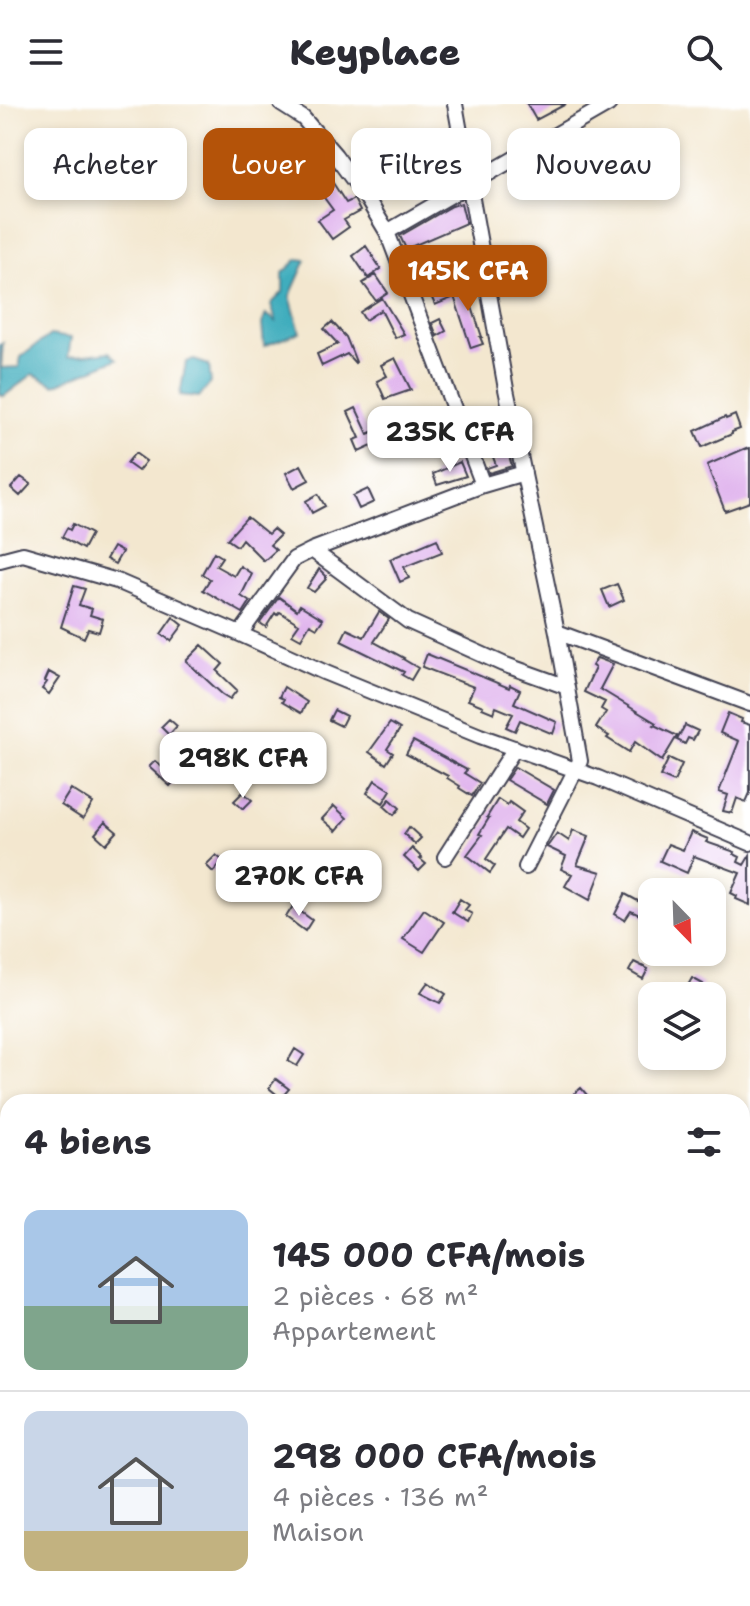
<!DOCTYPE html>
<html lang="fr">
<head>
<meta charset="utf-8">
<style>
	body { margin:0; font-family:"Shantell Sans",sans-serif; background:#f2f2f3; color:#2b2b33; height:100vh; display:flex; flex-direction:column; font-size:30px; white-space:nowrap }
	* { box-sizing:border-box; margin:0 }
	p { font-size:26px; color:#7c7c81 }
	.icon { flex:none; width:44px; height:44px; fill:none; stroke:currentColor; stroke-width:2; stroke-linecap:round; stroke-linejoin:round }
	.map { position:relative; flex:1; overflow:hidden }
	.panel { position:absolute; left:0px; top:990px; width:750px; height:512px; display:flex; flex-direction:column; background:#fff; border-radius:24px 24px 0 0; box-shadow:0 4px 12px #0003 }
	.panel>* { flex:none }
	.banner { position:absolute; left:24px; top:24px; width:702px; height:72px; display:flex; gap:16px }
	.needle { width:52px; rotate:157deg }
	.controls { position:absolute; left:638px; top:774px; display:grid; gap:16px }
	.controls a { display:grid; place-items:center; width:88px; height:88px; border-radius:16px; background:#fff; box-shadow:0 4px 12px #0003; font-size:40px }
	.price { position:absolute; translate:-50% -68px; padding:0 18px; border-radius:16px; background:#fff; color:#222; font-size:26px; line-height:52px; filter:drop-shadow(0 2px 4px #0008) }
	.price::after { content:''; position:absolute; left:50%; top:48px; width:24px; height:18px; margin-left:-12px; background:inherit; clip-path:polygon(0 0,100% 0,50% 100%) }
	.price.current { background:#b45309; color:#fff }
	ul { padding:0; list-style:none }
	li { display:flex; align-items:center; gap:24px; height:200px; padding:0 24px }
	li+li { border-top:2px solid #e1e1e2 }
	li span { display:grid; place-items:center; flex:none; width:224px; height:160px; border-radius:16px; color:#555 }
	li>.icon { margin-inline-start:auto }
	span .icon { width:96px; height:96px; fill:#fffc; stroke-width:1 }
	li b { font-size:34px }
	h2 { display:flex; justify-content:space-between; align-items:center; height:96px; padding:0 24px; font-size:34px }
	.chip { padding:0 28px; border-radius:16px; background:#fff; box-shadow:0 4px 12px #0003; font-size:28px; line-height:72px }
	.chip.current { background:#b45309; color:#fff }
	header { display:flex; justify-content:space-between; align-items:center; height:104px; padding:0 24px; background:#fff; font-size:36px; font-weight:800 }
	.map>svg:first-child { display:block }
	.water { fill:#3fadbd; stroke:#30687c; stroke-width:2 }
	.building { fill:#deafec }
	.lines { fill:none; stroke-linecap:round; stroke-linejoin:round }
	.minor-casing { stroke:#414051; stroke-width:18 }
	.minor { stroke:#fff; stroke-width:14 }
</style>
</head>
<body>
<header><svg class="icon" aria-label="menu" viewBox="0 0 24 24"><path d="M4 6h16M4 12h16M4 18h16"/></svg>Keyplace<svg class="icon" aria-label="search" viewBox="0 0 24 24"><circle cx="10" cy="10" r="6"/><path d="M15 15l6 6"/></svg></header>
<div class="map">
<svg width="750" height="1502" viewBox="0 0 750 1502">
	<rect width="100%" height="100%" fill="#fff"/>
	<filter id="ink" filterUnits="userSpaceOnUse"><feTurbulence type="fractalNoise" baseFrequency=".0125" numOctaves="2"/><feDisplacementMap in="SourceGraphic" scale="16" xChannelSelector="R" yChannelSelector="G"/><feConvolveMatrix kernelMatrix="1 2 1 2 8 2 1 2 1" color-interpolation-filters="sRGB"/></filter>
	<filter id="wash" filterUnits="userSpaceOnUse"><feTurbulence type="fractalNoise" baseFrequency=".006" numOctaves="4" result="noise"/><feDisplacementMap in="SourceGraphic" scale="32" xChannelSelector="R" yChannelSelector="G"/><feGaussianBlur stdDeviation="1.8" result="paint"/><feColorMatrix in="noise" values="0 0 0 0 0 0 0 0 0 0 0 0 0 0 0 0 0 1.4 0 .05"/><feComposite in="paint" operator="in"/></filter>
	<g filter="url(#wash)">
		<rect width="100%" height="100%" fill="#f3e7cf"/>
		<!-- water -->
		<path class="water" d="M298,155l8,1 -16,36 10,36 -36,14 -2,-22 4,-10 10,7 -5,-17 12,-12v-19z
			M50,231l21,3 -3,19 41,-5 8,7 -62,26 -22,-11 -29,22 -4,-2v-49l3,-2 -2,25 18,-1 2,-10z
			M194,256l15,5 2,18 -12,14 -19,-2 6,-33z"/>
		<g id="blocks">
			<!-- building -->
			<path class="building" d="M527,0h39l-30,16z
				M384,22l14,25 20,-12 2,4 4,-3 5,9 -38,24 9,16 -13,8 -5,-9 -6,4 -10,-15 7,-4 -4,-7 16,-8 -14,-24z
				M320,59l26,40 8,-4 6,12 -16,9 5,7 -17,12 -14,-19 15,-10 -27,-37z
				M461,99l5,20 -60,26 -6,-13 52,-30z
				M366,142l15,23 -13,9 -15,-22z
				M376,171l12,18 -12,8 -13,-18z
				M445,178l7,16 -17,7 -7,-16z
				M477,178l1,10 -10,3 14,42h-2l3,7 -12,4 -19,-58z
				M382,194l22,36 -9,4 -14,-28 -16,10 -5,-8z
				M440,215l6,12 -9,5 -5,-13z
				M332,218l14,15 10,25 -1,1 -8,-9 -25,12 -5,-12 21,-10 -14,-15z
				M395,254l16,32 -26,9 -8,-18 10,-5 -6,-11z
				M356,304l12,26 9,-4 4,12 -22,10 -5,-12 6,-2 -12,-26z
				M735,311l5,14 -8,3v2l-30,13 -7,-16 30,-14 1,2z
				M499,318l13,44 -23,7 -2,-5 9,-3 -14,-37z
				M441,319l6,15 -11,5 -6,-15z
				M746,344v1l4,-1v54l-25,9 -18,-46z
				M135,349l11,8 -8,10 -11,-8z
				M460,358l6,14 -29,9 -4,-11z
				M301,361l8,15 -15,8 -8,-15z
				M21,373l10,7 -11,12 -9,-8z
				M368,385l6,13 -15,7 -6,-13z
				M318,390l7,12 -13,7 -6,-12z
				M247,413l21,17 5,-5 7,6 -10,10 6,5 -12,11 -22,-22 -5,7 -10,-7z
				M73,420l18,10 -8,15 -21,-12 5,-9 3,2z
				M437,435l5,13 -38,15 5,11 -9,4 -10,-23z
				M113,443l9,5 -7,12 -9,-5z
				M214,448l8,5 -6,9 18,10 6,-10 12,8 -11,22 9,6 -7,11 -40,-23 7,-11 -8,-5z
				M319,465l7,7v3l-12,13 -7,-4z
				M617,480l7,16 -15,7 -7,-17z
				M74,482l11,3 -6,16 13,4 -2,6 13,4 -4,13 -11,-3 -4,9 -23,-11z
				M279,493l18,13 3,-5 23,14 -6,9 -7,-4 -9,15 -9,-5 7,-10 -19,-12 -3,3 -2,-2 -9,14 -6,-4z
				M379,508l10,7 -15,23 30,16 -1,1 15,9 -7,12 -9,-5 2,-3 -63,-31 6,-12 17,8z
				M173,513l10,8 -12,16 -10,-7z
				M202,541l21,19 -6,7 20,19 -7,9 -8,-5 -36,-33z
				M427,550l82,34 1,-3 10,5 -6,13 43,19 -4,12 -33,-14 -5,11 -9,-4 7,-13 -17,-7 -2,6 -12,-5 1,-2 -15,-6 6,-13 -52,-20z
				M597,554l16,6 -13,25 56,34 -2,2 23,11 -15,25 -27,-19 -6,10 -22,-14 2,-2 -13,-8 10,-16 -5,-3 4,-7 -21,-10 11,-24 -3,-2z
				M49,568l11,6 -11,16 -7,-5 5,-7 -2,-1z
				M284,583l23,15 -6,11 -19,-11 2,-3 -5,-2z
				M334,606l12,6 -5,10 -12,-6z
				M728,609l14,6 -1,3 9,3v68l-4,9 -9,-4 -5,15 -9,-2 5,-16 -9,-3 20,-51 -19,-8z
				M169,615l8,7 -8,9 -8,-8z
				M390,619l10,6 -13,20 6,4 -7,11 -17,-12z
				M685,621l13,6 -5,9 -5,-2 -3,6 -8,-4z
				M413,637l54,29 -3,3 16,10 -8,13 -13,-8 1,-2 -13,-8 1,-2 -42,-22z
				M669,654l13,6 -8,18 -14,-6z
				M155,657l21,18 -6,7 -21,-19z
				M515,663l39,23 -7,14 -41,-24z
				M375,676l16,10 -8,13 -16,-10z
				M71,685l22,14 -10,16 -22,-14z
				M243,688l9,8 -9,9 -9,-8z
				M390,695l10,9 -6,7 -10,-9z
				M498,695l9,6 2,-3 14,10 -7,10 9,7 -6,9 -13,-9 -20,30 9,7 -5,7 -23,-18 15,-20 -3,-1 10,-16 -2,-1z
				M334,702l13,12 -11,13 -14,-12z
				M105,718l12,10 -11,12 -11,-10z
				M409,723l12,11 -6,6 -11,-10z
				M573,726l16,6 -12,29 24,7 -11,28 -25,-14 7,-12 -11,-5 5,-13 -19,-9 10,-14 12,8z
				M691,728l17,7 -2,3 29,10 -1,2 6,3 -2,5 6,3 6,-10v50l-14,-6 1,-3 -6,-3 9,-20 -46,-17 -7,17 -27,-12 8,-17 15,6z
				M412,744l10,10 -2,1 6,5 -7,7 -15,-14z
				M325,750l12,10 -8,10 -13,-9z
				M216,751l7,6 -10,11 -7,-7z
				M625,790l26,14 -5,10 -15,-7 -6,9 -10,-6z
				M460,795l9,6 -4,5 7,4 -4,8 -16,-10z
				M293,802l19,14 -7,11 -19,-14z
				M424,805l20,13 -20,30 -21,-13z
				M634,858l14,7 -5,10 -14,-8z
				M692,874l11,6 -7,12h-14z
				M428,878l18,12 -6,9 -20,-10z
				M295,945l9,6 -7,11 -9,-5z
				M276,975l13,10 -8,9 -12,-10z
				M581,984l12,14h-28z"/>
		</g>
	</g>
	<g filter="url(#ink)">
		<use href="#blocks" fill-opacity="0" stroke="#414051" stroke-width="2"/>
		<g class="lines">
			<!-- minor casing -->
			<g class="minor-casing">
				<path id="minor" d="M281,0l22,14 32,37 31,42 21,35 96,253
					M455,0l51,285 51,243 23,129 -54,106
					M387,128l222,-128
					M312,446l96,71 95,43 64,23
					M0,456l23,-6 94,27 123,53 86,39 154,63 118,42 152,65
					M557,528l193,72
					M240,530l54,-75 18,-9 171,-65 41,-12
					M445,753l70,-109
					M742,1415l8,-7
					M742,1463l8,10
					M672,1502l6,-8"/>
			</g>
			<!-- minor -->
			<use href="#minor" class="minor"/>
		</g>
	</g>
</svg>
<div class="controls">
<a><svg class="needle" viewBox="-14 -14 28 28"><path d="M0-13l5 13h-10z" fill="#e53935"/><path d="M0 13l5-13h-10z" fill="#7c7c81"/></svg></a>
<a><svg class="icon" aria-label="layers" viewBox="0 0 24 24"><path d="M12 4l9 5-9 5-9-5zM3 14l9 5 9-5"/></svg></a>
</div>
<b class="price current" style="left:468px;top:209px">145K CFA</b>
<b class="price" style="left:450px;top:370px">235K CFA</b>
<b class="price" style="left:243px;top:696px">298K CFA</b>
<b class="price" style="left:299px;top:814px">270K CFA</b>
<div class="banner">
<a class="chip">Acheter</a>
<a class="chip current">Louer</a>
<a class="chip">Filtres</a>
<a class="chip">Nouveau</a>
</div>
<section class="panel">
<h2>4 biens<svg class="icon" aria-label="filters" viewBox="0 0 24 24"><path d="M4 7h16M4 17h16"/><circle cx="9" cy="7" r="2"/><circle cx="15" cy="17" r="2"/></svg></h2>
<ul>
<li><span style="background:linear-gradient(#a9c7e8 60%,#7fa58c 0)"><svg class="icon" aria-label="home" viewBox="0 0 24 24"><path d="M3 11l9-7 9 7M6 9v11h12V9"/></svg></span><div><b>145 000 CFA/mois</b><p>2 pièces · 68 m²</p><p>Appartement</p></div></li>
<li><span style="background:linear-gradient(#c9d6e8 75%,#c2b280 0)"><svg class="icon" aria-label="home" viewBox="0 0 24 24"><path d="M3 11l9-7 9 7M6 9v11h12V9"/></svg></span><div><b>298 000 CFA/mois</b><p>4 pièces · 136 m²</p><p>Maison</p></div></li>
</ul>
</section>
</div>
</body>
</html>
